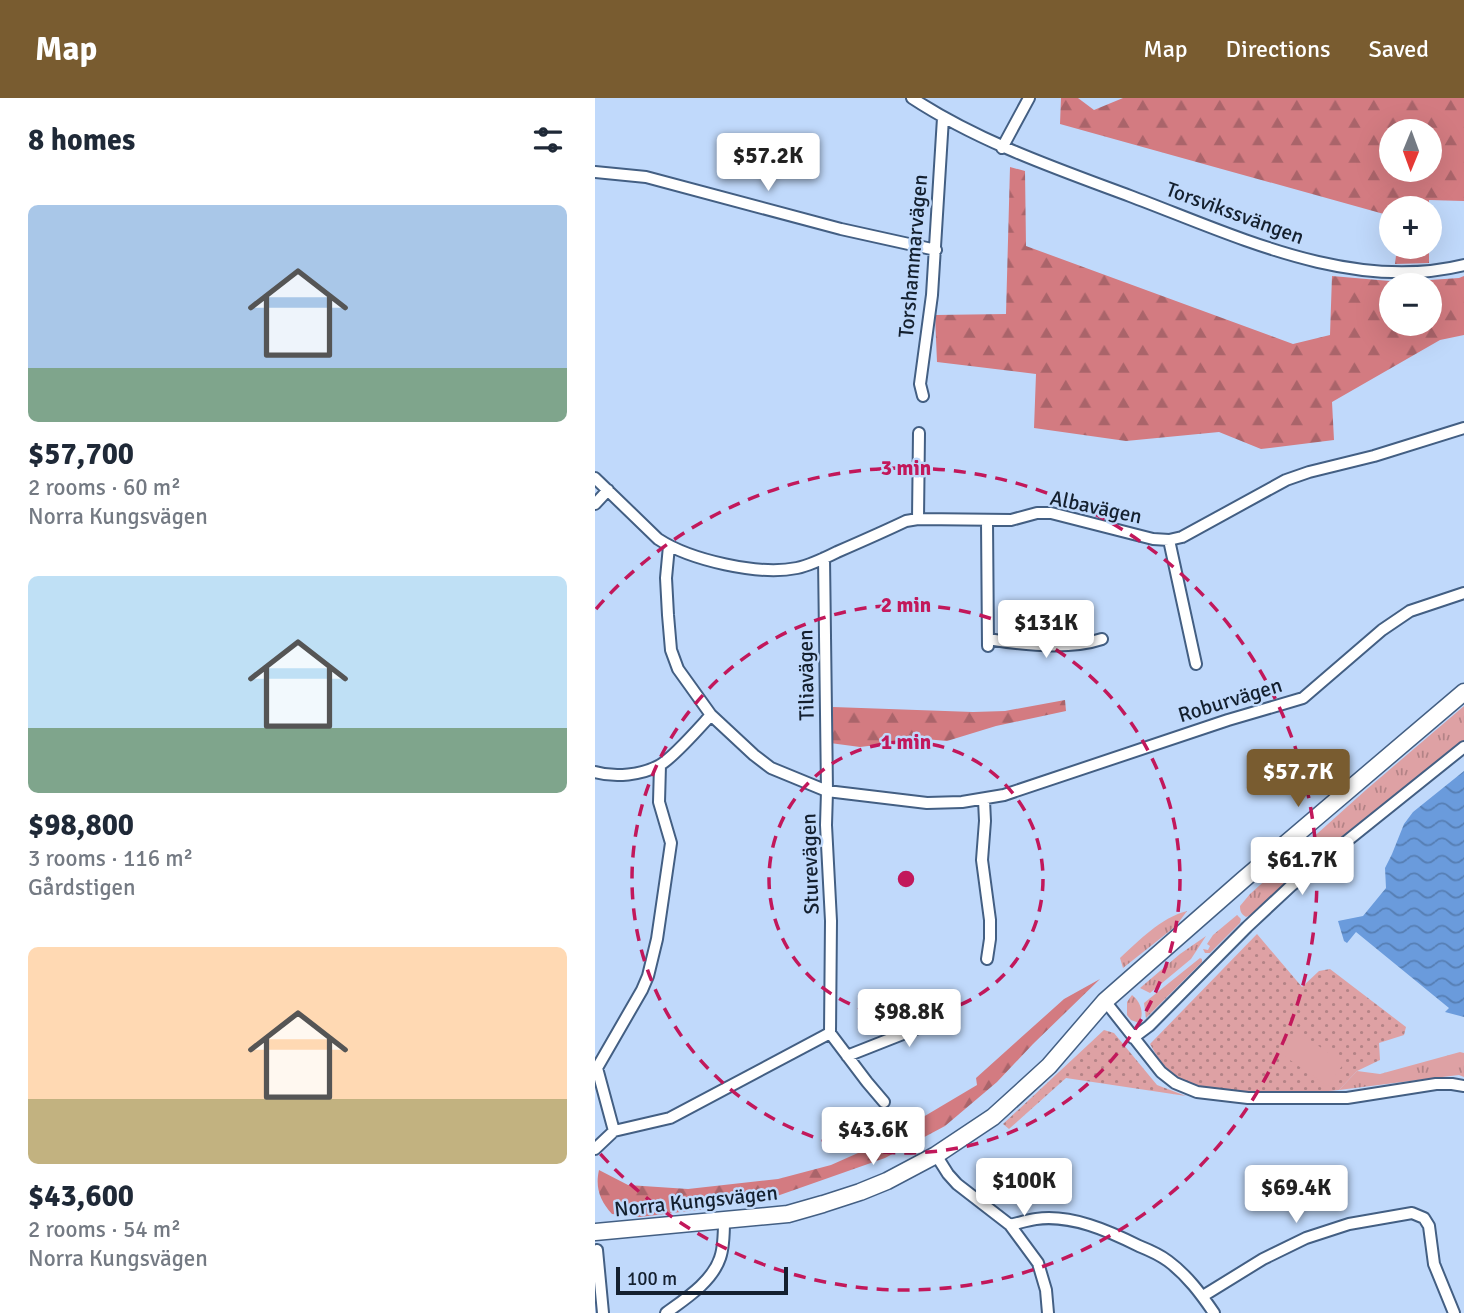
<!DOCTYPE html>
<html lang="en">
<head>
<meta charset="utf-8">
<style>
	body { margin:0; font-family:Signika,sans-serif; background:#f6f6f7; color:#1f2937; height:100vh; display:flex; flex-direction:column; font-size:26px; white-space:nowrap }
	* { box-sizing:border-box; margin:0 }
	p { font-size:23px; color:#747a83 }
	.icon { flex:none; width:38px; height:38px; fill:none; stroke:currentColor; stroke-width:2; stroke-linecap:round; stroke-linejoin:round }
	.map { position:relative; flex:1; overflow:hidden }
	.drawer { display:flex; flex-direction:column; background:#fff; width:595px }
	.drawer>* { flex:none }
	.needle { width:46px; rotate:181deg }
	.tools { position:absolute; left:784px; top:21px; display:grid; gap:14px }
	.tools a { display:grid; place-items:center; width:63px; height:63px; border-radius:50%; background:#fff; box-shadow:0 7px 28px #0002; font-size:35px }
	.scale { position:absolute; left:21px; bottom:18px; width:172px; box-sizing:border-box; padding-left:7px; border:4px solid #14202f; border-top:0; font-size:19px; line-height:24px; white-space:nowrap; color:#14202f; -webkit-text-stroke:5px #c0d9fb; paint-order:stroke }
	.price { position:absolute; translate:-50% -60px; padding:0 16px; border-radius:7px; background:#fff; color:#222; font-size:23px; line-height:46px; filter:drop-shadow(0 2px 4px #0008) }
	.price::after { content:''; position:absolute; left:50%; top:42px; width:21px; height:16px; margin-left:-10px; background:inherit; clip-path:polygon(0 0,100% 0,50% 100%) }
	.price.on { background:#795c30; color:#fff }
	ul { padding:0; list-style:none }
	li { display:grid; align-content:center; gap:14px; height:371px; padding:0 28px }
	li span { display:grid; place-items:center; height:217px; border-radius:10px; color:#555 }
	li>.icon { margin-inline-start:auto }
	span .icon { width:126px; height:126px; fill:#fffc; stroke-width:1 }
	li b { font-size:30px }
	h2 { display:flex; justify-content:space-between; align-items:center; height:84px; padding:0 28px; font-size:30px }
	header { display:flex; align-items:center; gap:42px; box-sizing:border-box; height:98px; padding:0 35px; background:#795c30; color:#fff }
	header strong { font-size:33px }
	nav { display:flex; gap:38px; margin-inline-start:auto; font-size:24px }
	main { display:flex; flex:1; min-height:0 }
	.map>svg:first-child { display:block }
	.grass { fill:url(#grass-tufts) }
	.forest { fill:url(#forest-firs); fill-rule:evenodd }
	.park { fill:url(#park-dots) }
	.pitch { fill:#dea1a4 }
	.water { fill:url(#water-waves) }
	.lines { fill:none; stroke-linecap:round; stroke-linejoin:round }
	.street-casing { stroke:#435f83; stroke-width:14 }
	.secondary-casing { stroke:#435f83; stroke-width:19 }
	.street { stroke:#fff; stroke-width:10 }
	.secondary { stroke:#fff; stroke-width:16 }
	.ring { fill:none; stroke:#c2185b; stroke-width:3.5; stroke-dasharray:12 9 }
	.labels { text-anchor:middle; dominant-baseline:central; stroke-width:5; stroke-linejoin:round; paint-order:stroke }
	.street-label { font-size:21px; fill:#14202f; stroke:#c0d9fb }
	.centre { fill:#c2185b; stroke:#c0d9fb; stroke-width:3.5 }
	.ring-label { font-size:21px; text-anchor:middle; font-weight:bold; fill:#c2185b; stroke:#c0d9fb; stroke-width:5; stroke-linejoin:round; paint-order:stroke }
</style>
</head>
<body>
<header>
<strong>Map</strong>
<nav><a>Map</a><a>Directions</a><a>Saved</a></nav>
</header>
<main>
<section class="drawer">
<h2>8 homes<svg class="icon" aria-label="filters" viewBox="0 0 24 24"><path d="M4 7h16M4 17h16"/><circle cx="9" cy="7" r="2"/><circle cx="15" cy="17" r="2"/></svg></h2>
<ul>
<li><span style="background:linear-gradient(#a9c7e8 75%,#7fa58c 0)"><svg class="icon" aria-label="home" viewBox="0 0 24 24"><path d="M3 11l9-7 9 7M6 9v11h12V9"/></svg></span><div><b>$57,700</b><p>2 rooms · 60 m²</p><p>Norra Kungsvägen</p></div></li>
<li><span style="background:linear-gradient(#bfe0f5 70%,#7fa58c 0)"><svg class="icon" aria-label="home" viewBox="0 0 24 24"><path d="M3 11l9-7 9 7M6 9v11h12V9"/></svg></span><div><b>$98,800</b><p>3 rooms · 116 m²</p><p>Gårdstigen</p></div></li>
<li><span style="background:linear-gradient(#ffd9b3 70%,#c2b280 0)"><svg class="icon" aria-label="home" viewBox="0 0 24 24"><path d="M3 11l9-7 9 7M6 9v11h12V9"/></svg></span><div><b>$43,600</b><p>2 rooms · 54 m²</p><p>Norra Kungsvägen</p></div></li>
</ul>
</section>
<div class="map">
<svg width="869" height="1215" viewBox="0 0 869 1215">
	<defs>
		<pattern id="grass-tufts" width="24" height="20" patternUnits="userSpaceOnUse" patternTransform="scale(1.75)"><rect width="24" height="20" fill="#dea1a4"/><path d="M3 7l-1-3M5 7V3M7 7l1-3M15 17l-1-3M17 17v-4M19 17l1-3" fill="none" stroke="#b38386"/></pattern>
		<pattern id="forest-firs" width="22" height="20" patternUnits="userSpaceOnUse" patternTransform="scale(1.75)"><rect width="22" height="20" fill="#d37b81"/><path d="M5 1l3.5 6h-7zM16 11l3.5 6h-7z" fill="#aa646a"/></pattern>
		<pattern id="park-dots" width="8" height="8" patternUnits="userSpaceOnUse" patternTransform="scale(1.75)"><rect width="8" height="8" fill="#dea1a4"/><path d="M2 2h.1M6 6h.1" fill="none" stroke="#b38386" stroke-width="1.8" stroke-linecap="round"/></pattern>
		<pattern id="water-waves" width="16" height="10" patternUnits="userSpaceOnUse" patternTransform="scale(1.75)"><rect width="16" height="10" fill="#6a9bdc"/><path d="M0 5q4-4 8 0t8 0" fill="none" stroke="#567eb3"/></pattern>
	</defs>
	<rect width="100%" height="100%" fill="#c0d9fb"/>
	<!-- grass -->
	<path class="grass" d="M869,608v35l-124,99 -89,75 -5,2c-5,-3 -6,-6 -6,-11l10,-12 117,-105z
		M592,813l-11,15 -53,42 -3,-10c20,-18 40,-40 67,-47z
		M642,817l4,4 -1,4 -30,30h-5l-2,-4 5,1 2,-4 -3,-2 6,-9z
		M611,838l-15,23 -41,34 -10,-5 40,-34z
		M605,860l2,1v3l-56,56 -2,-15z
		M537,897c8,6 13,18 7,28l-8,-3 -4,-5v-13z
		M865,954l4,1v24l-5,-2 -25,3 -95,12 18,-19 23,3z"/>
	<!-- forest -->
	<path class="forest" d="M466,0h17l16,12 29,-12h341v103l-35,-1v8h-38v8l-331,-92zM796,33h39v39h-39z
		M415,69l15,4 1,75 267,98 37,-9 2,-59 69,6 58,-4 5,-2v59l-24,5 -108,62 2,38 -73,9 -42,-17 -93,9 -92,-13 2,-54 -99,-12 -2,-47 71,-1zM835,187v39h-39v-39z
		M802,149h32v16l-34,1z
		M470,602l1,11 -70,15 -49,15 -22,-2 -65,8 -30,-4 3,-36 140,5 32,-1z
		M505,881l-67,65 -36,38 -52,44 -60,32 -108,38 -68,7 -4,6 -65,8 -28,-3c-12,-13 -17,-26 -13,-44l29,15 60,4 90,-10 53,-14 45,-20 101,-60 -1,-7 88,-79z"/>
	<!-- park -->
	<path class="park" d="M662,836l45,53 17,-16 11,-2 76,58 -2,8 -25,8 1,17 -23,11 -18,19c-43,4 -132,14 -166,-16 -10,-8 -17,-19 -23,-30z
		M509,932l10,3 43,52 29,11 -120,-18 -57,51 -6,-5z"/>
	<!-- pitch -->
	<path class="pitch" d="M701,933l48,32 -16,23 -47,-32z"/>
	<!-- water -->
	<path class="water" d="M869,673v246l-19,-5 4,-4 -93,-76 -9,11 -3,-2 -6,-20 25,-5 23,-28 -1,-20 7,-14 12,-30 9,-12z"/>
	<g class="lines">
		<!-- street casing -->
		<g class="street-casing">
			<path id="street" d="M317,0c67,44 143,70 218,98 104,39 221,97 334,69
				M407,50l27,-50
				M0,74l51,5 195,52 95,21
				M328,298l-3,-12 12,-89 11,-177
				M0,380l63,61c32,21 101,37 139,29 14,-3 28,-10 40,-16 23,-10 46,-20 69,-31l12,-2 93,1 26,-7h14l102,26 16,1 13,-3 104,-57 23,-8 65,-16 90,-28
				M0,406l13,-14
				M323,421l1,-86
				M392,423l1,125
				M574,442l27,124
				M229,460l3,233 100,12 35,-1 42,-7 224,-75 75,-22 79,-68 28,-19 54,-18
				M393,541c35,6 81,11 114,0
				M0,674c20,6 47,3 65,-7 14,-8 39,-37 51,-50
				M389,702l1,21 -3,39 8,60v19l-3,20
				M510,903l56,71 14,11 22,9 51,6h99l89,-14h16l12,2
				M235,935l37,49 17,20
				M538,940l16,-12 98,-99 45,-42 172,-138
				M252,958l71,-28 2,-27
				M19,1033l-17,-63 45,-78 6,-14 9,-37 14,-96 -12,-41 1,-37
				M0,1051l19,-18 56,-13 160,-85 1,-112 -5,-96 1,-34 -56,-23 -17,-13 -43,-40 -33,-46 -7,-19 -3,-35 -2,-37 3,-32
				M341,1057l12,19 9,10 53,41 28,38 8,27 2,23
				M415,1127c9,-2 18,-5 26,-6 35,-5 73,12 103,27 10,4 21,9 29,15 19,14 33,33 46,52
				M2,1152l6,63
				M608,1198l60,-37 43,-21 43,-14 63,-11 12,5 5,8 5,38 20,49
				M71,1215c19,-14 46,-31 54,-55 4,-11 4,-26 4,-38"/>
		</g>
		<!-- secondary casing -->
		<g class="secondary-casing">
			<path id="secondary" d="M0,1134l193,-18 35,-10 37,-12 27,-11 49,-26 57,-38 56,-51 56,-65 139,-122 220,-187"/>
		</g>
		<!-- street -->
		<use href="#street" class="street"/>
		<!-- secondary -->
		<use href="#secondary" class="secondary"/>
	</g>
	<!-- distance rings -->
	<g class="ring">
		<circle cx="311" cy="781" r="137"/>
		<circle cx="311" cy="781" r="274"/>
		<path d="M1 511A411 411 0 1 1 1 1051"/>
	</g>
	<g class="labels">
		<!-- street labels -->
		<g class="street-label">
			<text transform="translate(640 115) rotate(20)">Torsvikssvängen</text>
			<text transform="translate(318 158) rotate(-85)">Torshammarvägen</text>
			<text transform="translate(501 409) rotate(12)">Albavägen</text>
			<text transform="translate(211 577) rotate(-91)">Tiliavägen</text>
			<text transform="translate(635 602) rotate(-17)">Roburvägen</text>
			<text transform="translate(215 766) rotate(-92)">Sturevägen</text>
			<text transform="translate(101 1103) rotate(-6)">Norra Kungsvägen</text>
		</g>
	</g>
	<circle cx="311" cy="781" r="10" class="centre"/>
	<g class="ring-label">
		<text x="311" y="377">3 min</text>
		<text x="311" y="514">2 min</text>
		<text x="311" y="651">1 min</text>
	</g>
</svg>
<div class="tools">
<a><svg class="needle" viewBox="-14 -14 28 28"><path d="M0-13l5 13h-10z" fill="#e53935"/><path d="M0 13l5-13h-10z" fill="#747a83"/></svg></a>
<a>+</a>
<a>−</a>
</div>
<div class="scale">100 m</div>
<b class="price" style="left:173px;top:95px">$57.2K</b>
<b class="price" style="left:451px;top:562px">$131K</b>
<b class="price on" style="left:703px;top:711px">$57.7K</b>
<b class="price" style="left:707px;top:799px">$61.7K</b>
<b class="price" style="left:314px;top:951px">$98.8K</b>
<b class="price" style="left:278px;top:1069px">$43.6K</b>
<b class="price" style="left:429px;top:1120px">$100K</b>
<b class="price" style="left:701px;top:1127px">$69.4K</b>
</div>
</main>
</body>
</html>
